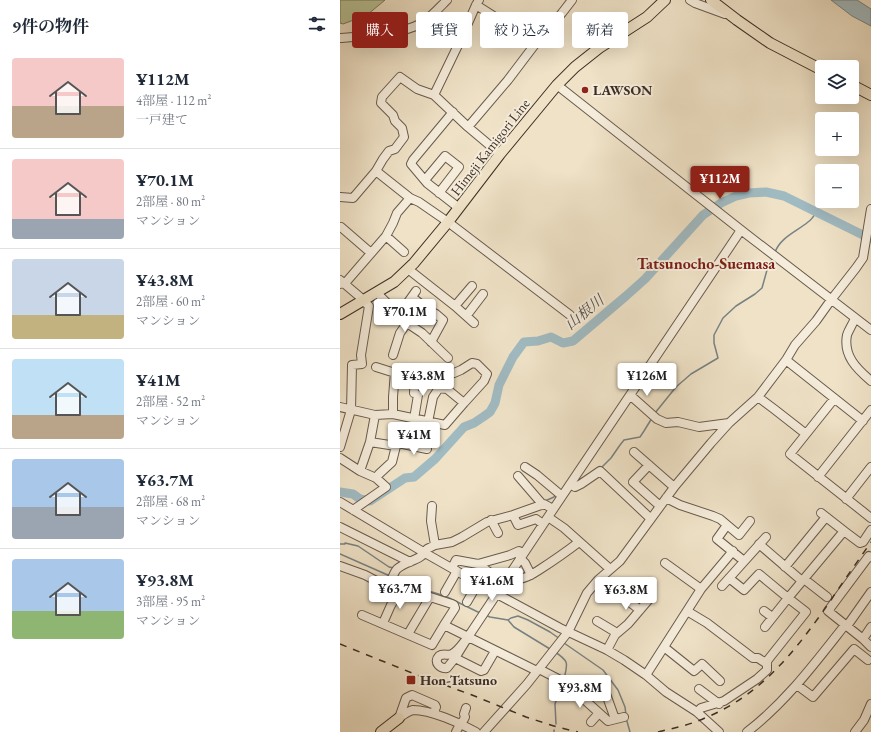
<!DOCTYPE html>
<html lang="ja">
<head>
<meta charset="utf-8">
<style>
	body { margin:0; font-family:"EB Garamond","Noto Serif JP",serif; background:#f6f6f7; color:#1f2937; height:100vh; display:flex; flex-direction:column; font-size:15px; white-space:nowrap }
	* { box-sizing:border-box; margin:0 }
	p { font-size:13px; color:#747a83 }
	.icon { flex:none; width:22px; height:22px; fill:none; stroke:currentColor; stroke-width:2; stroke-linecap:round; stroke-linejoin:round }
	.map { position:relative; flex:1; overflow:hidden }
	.drawer { display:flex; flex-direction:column; background:#fff; width:340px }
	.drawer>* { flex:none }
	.hud { position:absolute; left:12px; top:12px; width:380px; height:36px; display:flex; gap:8px }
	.fabs { position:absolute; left:475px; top:60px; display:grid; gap:8px }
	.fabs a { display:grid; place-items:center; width:44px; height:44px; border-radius:4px; background:#fff; box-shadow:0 4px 16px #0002; font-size:20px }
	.price { position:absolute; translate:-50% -34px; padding:0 9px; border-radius:4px; background:#fff; color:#222; font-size:13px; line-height:26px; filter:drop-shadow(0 1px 2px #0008) }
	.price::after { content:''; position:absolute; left:50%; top:24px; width:12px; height:9px; margin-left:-6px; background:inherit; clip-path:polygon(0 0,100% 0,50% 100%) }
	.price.active { background:#8f2418; color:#fff }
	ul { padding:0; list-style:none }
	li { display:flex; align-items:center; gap:12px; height:100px; padding:0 12px }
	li+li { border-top:1px solid #e0e1e3 }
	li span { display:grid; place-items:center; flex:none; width:112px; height:80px; border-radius:4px; color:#555 }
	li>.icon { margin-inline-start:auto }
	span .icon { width:48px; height:48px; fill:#fffc; stroke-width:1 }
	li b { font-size:17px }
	h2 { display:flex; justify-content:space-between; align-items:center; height:48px; padding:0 12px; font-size:17px }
	.chip { padding:0 14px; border-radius:4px; background:#fff; box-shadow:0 4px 16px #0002; font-size:14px; line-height:36px }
	.chip.active { background:#8f2418; color:#fff }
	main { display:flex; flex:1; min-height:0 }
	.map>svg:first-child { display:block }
	.green { fill:#b9c396; stroke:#7a785e }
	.water { fill:#a0bac1; stroke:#788283 }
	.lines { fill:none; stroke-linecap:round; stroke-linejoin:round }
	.stream { stroke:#788283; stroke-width:1.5 }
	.river { stroke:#a0bac1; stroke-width:9 }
	.minor-casing { stroke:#695b4e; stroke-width:10 }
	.major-casing { stroke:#3c2e25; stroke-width:12 }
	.minor { stroke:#f5ecdb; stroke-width:8 }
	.major { stroke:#efe2c7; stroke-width:10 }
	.rail { stroke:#3c2e25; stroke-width:1.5; stroke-dasharray:7 7; stroke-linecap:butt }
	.poi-dot { fill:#8f2418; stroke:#f5ecdb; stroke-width:1.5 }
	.labels { text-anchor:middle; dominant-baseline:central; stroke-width:4; stroke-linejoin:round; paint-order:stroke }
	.poi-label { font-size:14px; font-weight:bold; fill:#3c2e25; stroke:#f5ecdb; text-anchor:start }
	.street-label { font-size:14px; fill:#3c2e25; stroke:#f5ecdb }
	.water-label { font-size:15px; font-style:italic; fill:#55514c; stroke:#f5ecdb }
	.quarter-label { font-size:16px; font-weight:bold; fill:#7a1f14; stroke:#f5ecdb }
</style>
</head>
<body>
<main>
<section class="drawer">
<h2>9件の物件<svg class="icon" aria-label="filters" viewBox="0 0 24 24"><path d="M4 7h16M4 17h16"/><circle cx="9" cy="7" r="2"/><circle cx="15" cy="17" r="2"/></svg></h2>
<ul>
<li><span style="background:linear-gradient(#f6c9c9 60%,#b9a48a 0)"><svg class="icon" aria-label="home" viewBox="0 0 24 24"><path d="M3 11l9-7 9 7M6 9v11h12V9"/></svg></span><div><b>¥112M</b><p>4部屋 · 112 m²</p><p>一戸建て</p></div></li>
<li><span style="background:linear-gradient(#f6c9c9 75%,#9aa5b1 0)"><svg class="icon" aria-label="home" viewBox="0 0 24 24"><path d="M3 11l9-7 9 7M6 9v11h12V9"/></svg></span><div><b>¥70.1M</b><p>2部屋 · 80 m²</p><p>マンション</p></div></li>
<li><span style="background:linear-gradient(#c9d6e8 70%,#c2b280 0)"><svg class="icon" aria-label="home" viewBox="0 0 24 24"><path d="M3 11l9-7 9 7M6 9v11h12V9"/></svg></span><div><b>¥43.8M</b><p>2部屋 · 60 m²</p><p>マンション</p></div></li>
<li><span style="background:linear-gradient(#bfe0f5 70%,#b9a48a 0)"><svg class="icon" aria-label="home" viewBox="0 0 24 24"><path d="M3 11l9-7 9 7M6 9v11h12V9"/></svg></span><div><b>¥41M</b><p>2部屋 · 52 m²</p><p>マンション</p></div></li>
<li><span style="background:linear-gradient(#a9c7e8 60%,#9aa5b1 0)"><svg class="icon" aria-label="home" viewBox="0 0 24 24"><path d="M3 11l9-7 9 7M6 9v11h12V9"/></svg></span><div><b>¥63.7M</b><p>2部屋 · 68 m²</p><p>マンション</p></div></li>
<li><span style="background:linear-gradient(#a9c7e8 65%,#8fb573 0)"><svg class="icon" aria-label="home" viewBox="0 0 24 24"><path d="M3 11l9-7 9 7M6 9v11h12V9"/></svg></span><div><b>¥93.8M</b><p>3部屋 · 95 m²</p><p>マンション</p></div></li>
</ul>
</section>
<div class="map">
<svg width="531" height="732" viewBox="0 0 531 732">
	<rect width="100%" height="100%" fill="#efe2c7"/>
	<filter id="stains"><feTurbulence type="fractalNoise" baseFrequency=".005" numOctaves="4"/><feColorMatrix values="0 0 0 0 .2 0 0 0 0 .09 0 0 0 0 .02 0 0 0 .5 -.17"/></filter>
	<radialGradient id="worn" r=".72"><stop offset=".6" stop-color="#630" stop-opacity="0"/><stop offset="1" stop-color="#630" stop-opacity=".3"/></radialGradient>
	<!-- green -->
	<path class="green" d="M0,0h45l-18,15 -24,9 -3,-1z"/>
	<!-- water -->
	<path class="water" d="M491,0h26l14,9v17l-19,-10z"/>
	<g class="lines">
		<!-- stream -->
		<path class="stream" d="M435,252c6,-15 21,-20 33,-30 3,-2 6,-6 8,-10
			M315,413l21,-26 15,-13 27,-16 -4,-15v-8l9,-17 13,-12 19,-12 7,-6 5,-18 6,-13
			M260,469l11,-11 9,-13 4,-5 16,-3 4,-6 8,-13
			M205,501l9,-4 1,-2
			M0,544h5v-1l13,3 31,21 5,1
			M0,554l50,22
			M55,578l14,7 36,11 35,17
			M145,615l5,2 18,3 3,-2 7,-2 10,4 22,12 10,7
			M168,620l6,7 36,22
			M224,643l39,27 15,20 7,17 1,8
			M215,652c14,9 13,11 9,27
			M286,718l4,14
			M216,724l-1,-20 7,-20
			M214,732v-2"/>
		<!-- river -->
		<path class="river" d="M0,492l13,2 7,5 10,2 35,-23 9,-1 21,-18 29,-32 10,-4 9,-6 7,-5 5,-9 4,-18 14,-28 11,-15 14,-1 13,-4 12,6 10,-2 53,-45 19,-17 58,-64 18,-12 15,-7 13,-3 17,-1 18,4 87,43"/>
		<!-- minor casing -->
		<g class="minor-casing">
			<path id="minor" d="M350,0l5,3 30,11
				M136,5l60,38
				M0,38c24,-2 60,-3 82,-15 9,-6 17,-15 25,-23
				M217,85l184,145 130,100
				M94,95l27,-56 15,-34 3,-5
				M113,112l-40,48 -2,4 16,19 32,25
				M128,127l40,-47 28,-37 26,-30 10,-13
				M36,171l34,27 9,4 29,20 122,93
				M85,180l20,-24 14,11 -20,26
				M0,197l13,1 23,-27 7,-12 6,-8 6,-2 9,-12 -2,-9 -7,-7 -2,-6 -12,-12 1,-6 18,-20 17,12 17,6 34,32 32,27
				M1,227l30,26
				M46,236l18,16
				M68,269l47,37 19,17
				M0,280l20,17 3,4 6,5 -8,49 1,9 -10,1 -1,45 -11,37
				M0,284l7,-3 39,-45 7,-13 4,-10 13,-15
				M37,293l30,30 15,10 26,25
				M72,297l16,13 8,4 7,6 -12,22
				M115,306l17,-20
				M59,315l17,-24
				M127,315l16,-21
				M515,318c-2,6 -6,11 -8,17 -4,21 10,34 24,46
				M53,355l7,-22 7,-10
				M446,360l77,61
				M36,367l19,6
				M99,388l8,1 17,14
				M74,393l1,-20
				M290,395l27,24 9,4 12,-1 21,5 30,-4
				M418,397l16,12 32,25
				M494,399l-44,55 81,64
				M0,407l35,8 -5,27 -10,29
				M35,415l18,-1 52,11 19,-22 20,-22 3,-7 -10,-10 -5,-1 -11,7 -7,3 -7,1 -52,-2 -2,25v17
				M74,419l4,-24
				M88,422l5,-25 6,-9 -2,-14
				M30,442l26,4 -4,16 -13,12 -3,4
				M56,446l2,-3 29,6
				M294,452l40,35
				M0,458l20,13 16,7 10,9 -33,23
				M309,465l-16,17 27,24
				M185,467l12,8 25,21
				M178,476l25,29
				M478,477l53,-67
				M230,484l5,3 6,-3 19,-13 50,47
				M326,498l14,7 33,11 7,3 19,16 11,-14
				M506,499l25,-32
				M0,502l85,51 72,41 63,34 47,22 17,10 22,15 20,17 31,20 22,20
				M92,506l-1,15 4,24
				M481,513l23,18
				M173,515l5,10 18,-6 7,5
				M208,517l16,11 46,41
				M151,520l7,13
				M387,525l-10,14 27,22
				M0,527l70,35
				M419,544l43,37
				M531,557l-2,-1 -41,55 35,28 8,8
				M180,558l5,5 6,12
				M325,563l36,26
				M138,564l11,8 2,6 14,3
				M0,566l25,9 21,11 7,-3 9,5 50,16 2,1 1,3 -11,17
				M445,567l41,-50
				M112,568l4,-8 22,4 32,-9 9,-4 4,2
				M170,574l9,5c8,-1 14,-5 20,-9 14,-9 27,-18 40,-28
				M389,578l15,12 15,-16 29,24 -23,29
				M464,579l23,18
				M50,583c2,-4 4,-11 7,-14 9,-8 26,-9 30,-20l8,-4 17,-3 10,-5 25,-15 26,-7 31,-11 9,5
				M382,586l44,-49
				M105,592l12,-21
				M283,597l17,13
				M127,602l11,-19
				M347,611l20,12 46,35h5l9,6
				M424,611l8,6
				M22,615l70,30 12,-20 93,46
				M257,621l20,12
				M43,623l8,-18 11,-17
				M507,626l24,-34
				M68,634l22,-37
				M128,637c-5,6 -10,14 -16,17 -4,2 -9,-1 -13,2 -6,6 1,13 8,12l8,-10 13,-21 80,-120 193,-287
				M523,639l8,-12
				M324,647l30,24 8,-7 18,17
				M267,650l8,-15 13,-11 23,-27
				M115,658l26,13 3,-1 11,-19
				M199,669l27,14 42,38 16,-4
				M306,675l55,-86 32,-38
				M457,685l16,12 41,-48 14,11
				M359,689l20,15
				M266,694l9,25
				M357,712l4,-4 23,-7 33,-22 10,-9v-9l39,-49 -18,-14 56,-67 16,12 3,-1 8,-12
				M59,718c4,-3 9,-7 14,-8 18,0 47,13 63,22
				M59,718l7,-20 6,-3 23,10 1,2 -2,6
				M251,722l8,-9
				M121,725l4,-8 -1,-3 2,-6
				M116,732l4,-8
				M144,732l43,-48 41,-52 19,-39 11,-13 22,-19 55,-75 36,-43 18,-20 29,-26 28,-37 9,-15 21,-24 15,-21 25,-32 7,-10 8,-49
				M407,732c39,-30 68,-69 98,-107
				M515,732l9,-12 7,-16"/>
		</g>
		<!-- major casing -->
		<g class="major-casing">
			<path id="major" d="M371,0l26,20 33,23 52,27
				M512,85l19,10
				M0,314l54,-32 20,-19 34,-41 52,-68 57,-69 18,-18 24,-19 48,-31 18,-17
				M41,732l18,-14"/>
		</g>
		<!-- minor -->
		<use href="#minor" class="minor"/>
		<!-- major -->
		<use href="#major" class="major"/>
		<!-- rail -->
		<path class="rail" d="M0,644l77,31 55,20 54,22 31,10 21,5
			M318,732c16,-4 32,-7 47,-14 58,-24 91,-68 126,-118 13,-20 27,-39 40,-58"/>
	</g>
	<!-- markers -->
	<g class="poi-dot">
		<circle cx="245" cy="90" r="4"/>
		<rect x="66" y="675" width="10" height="10" rx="2"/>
	</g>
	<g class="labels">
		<!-- poi labels -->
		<g class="poi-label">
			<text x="253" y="90">LAWSON</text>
			<text x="80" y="680">Hon-Tatsuno</text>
		</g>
		<!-- street labels -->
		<g class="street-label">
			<text transform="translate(150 147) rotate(-52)">Himeji Kamigori Line</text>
		</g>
		<!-- water labels -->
		<g class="water-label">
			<text transform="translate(244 312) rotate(-39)">山根川</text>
		</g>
		<!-- quarter labels -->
		<g class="quarter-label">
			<text x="366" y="263">Tatsunocho-Suemasa</text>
		</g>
	</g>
	<rect width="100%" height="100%" filter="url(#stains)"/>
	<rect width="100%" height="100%" fill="url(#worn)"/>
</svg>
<div class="fabs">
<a><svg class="icon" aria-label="layers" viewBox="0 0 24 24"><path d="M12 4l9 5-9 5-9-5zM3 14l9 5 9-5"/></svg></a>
<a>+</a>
<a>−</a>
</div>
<b class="price active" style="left:380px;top:200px">¥112M</b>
<b class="price" style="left:65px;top:333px">¥70.1M</b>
<b class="price" style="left:83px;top:397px">¥43.8M</b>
<b class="price" style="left:307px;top:397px">¥126M</b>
<b class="price" style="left:74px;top:456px">¥41M</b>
<b class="price" style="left:152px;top:602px">¥41.6M</b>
<b class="price" style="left:60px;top:610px">¥63.7M</b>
<b class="price" style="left:286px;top:611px">¥63.8M</b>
<b class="price" style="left:240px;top:709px">¥93.8M</b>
<div class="hud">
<a class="chip active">購入</a>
<a class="chip">賃貸</a>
<a class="chip">絞り込み</a>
<a class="chip">新着</a>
</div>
</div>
</main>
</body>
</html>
